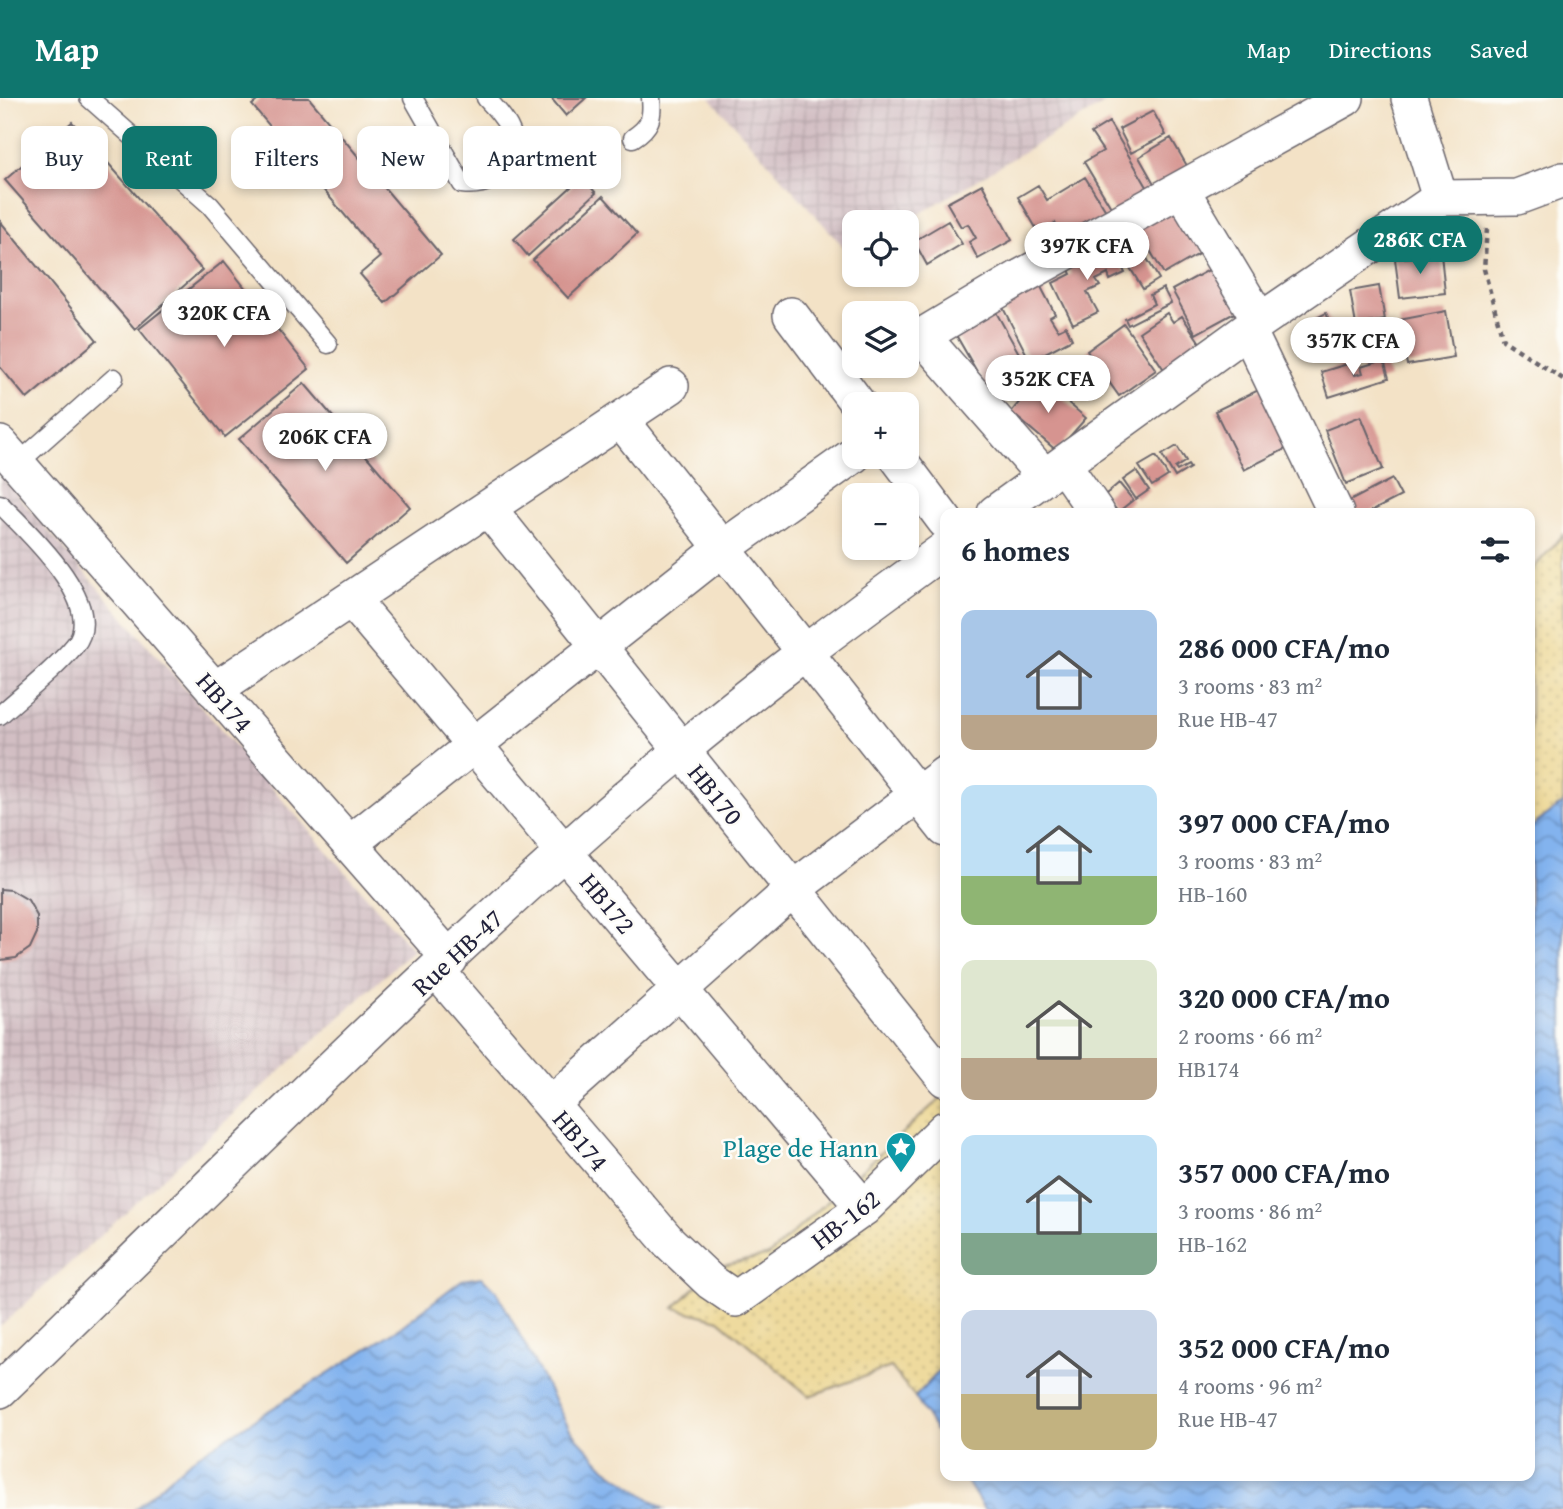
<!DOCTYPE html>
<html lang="en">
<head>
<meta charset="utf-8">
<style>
	body { margin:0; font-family:"Gentium Book Plus",serif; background:#f2f2f3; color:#1f2937; height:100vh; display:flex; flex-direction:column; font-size:26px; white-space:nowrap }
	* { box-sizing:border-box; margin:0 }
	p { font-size:23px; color:#747a83 }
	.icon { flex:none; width:38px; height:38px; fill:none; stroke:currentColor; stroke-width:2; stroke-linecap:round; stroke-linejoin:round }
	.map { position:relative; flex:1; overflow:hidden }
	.drawer { position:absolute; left:940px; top:410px; width:595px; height:973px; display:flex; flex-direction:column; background:#fff; border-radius:14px; box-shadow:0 4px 10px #0003 }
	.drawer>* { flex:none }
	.guide { position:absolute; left:21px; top:28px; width:665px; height:63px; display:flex; gap:14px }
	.tools { position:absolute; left:842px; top:112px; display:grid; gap:14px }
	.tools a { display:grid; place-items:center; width:77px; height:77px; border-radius:14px; background:#fff; box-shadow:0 4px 10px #0003; font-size:35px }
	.price { position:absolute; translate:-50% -60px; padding:0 16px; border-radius:24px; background:#fff; color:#222; font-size:23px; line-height:46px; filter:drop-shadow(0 2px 4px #0008) }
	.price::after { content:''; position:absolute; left:50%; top:42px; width:21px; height:16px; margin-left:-10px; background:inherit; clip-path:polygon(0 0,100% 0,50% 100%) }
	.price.active { background:#0f766e; color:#fff }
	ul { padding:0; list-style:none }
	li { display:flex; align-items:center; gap:21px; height:175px; padding:0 21px }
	li span { display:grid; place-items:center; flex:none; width:196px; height:140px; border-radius:14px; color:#555 }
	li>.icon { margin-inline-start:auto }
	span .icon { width:84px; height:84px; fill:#fffc; stroke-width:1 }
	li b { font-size:30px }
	h2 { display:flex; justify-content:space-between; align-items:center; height:84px; padding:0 21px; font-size:30px }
	.chip { padding:0 24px; border-radius:14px; background:#fff; box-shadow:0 4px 10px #0003; font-size:24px; line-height:63px }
	.chip.active { background:#0f766e; color:#fff }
	header { display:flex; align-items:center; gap:42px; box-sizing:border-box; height:98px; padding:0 35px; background:#0f766e; color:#fff }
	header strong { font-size:33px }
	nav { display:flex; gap:38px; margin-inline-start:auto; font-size:24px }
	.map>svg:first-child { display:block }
	.industrial { fill:url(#industrial-grid) }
	.sand { fill:url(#sand-dots); stroke:#887e6c; stroke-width:2 }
	.water { fill:url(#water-waves); stroke:#526a94; stroke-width:2 }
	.building { fill:#d69490 }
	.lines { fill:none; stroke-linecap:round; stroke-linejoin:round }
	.lane-casing { stroke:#6b656c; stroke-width:21 }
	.street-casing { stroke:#6b656c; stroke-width:38 }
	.path { stroke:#6b656c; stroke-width:4.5; stroke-dasharray:5 5; stroke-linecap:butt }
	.lane { stroke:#fff; stroke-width:18 }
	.street { stroke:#fff; stroke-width:35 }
	.labels { text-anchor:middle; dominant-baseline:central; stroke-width:5; stroke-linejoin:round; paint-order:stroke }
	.street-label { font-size:26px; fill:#22223b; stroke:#fdfcf7 }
	.culture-label { font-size:26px; fill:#0d838f; stroke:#fdfcf7; text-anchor:end }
</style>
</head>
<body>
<header>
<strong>Map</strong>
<nav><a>Map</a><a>Directions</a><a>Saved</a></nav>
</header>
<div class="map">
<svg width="1563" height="1411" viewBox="0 0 1563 1411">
	<defs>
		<pattern id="industrial-grid" width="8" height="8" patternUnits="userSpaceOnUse" patternTransform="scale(1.75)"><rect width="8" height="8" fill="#d2bec3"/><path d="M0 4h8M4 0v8" fill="none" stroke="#b4a3a8"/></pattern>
		<pattern id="sand-dots" width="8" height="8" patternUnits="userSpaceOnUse" patternTransform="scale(1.75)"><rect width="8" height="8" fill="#eeda9e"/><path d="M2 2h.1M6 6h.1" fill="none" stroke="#ccbb89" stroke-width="1.8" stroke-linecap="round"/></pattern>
		<pattern id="water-waves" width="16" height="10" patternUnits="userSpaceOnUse" patternTransform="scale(1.75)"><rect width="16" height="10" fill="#83b3ee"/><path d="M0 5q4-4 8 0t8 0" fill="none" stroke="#6b91c2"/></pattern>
	</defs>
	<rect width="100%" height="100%" fill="#fdfcf7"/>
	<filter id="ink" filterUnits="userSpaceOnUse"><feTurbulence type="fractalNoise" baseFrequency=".0143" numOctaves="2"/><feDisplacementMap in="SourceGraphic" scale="14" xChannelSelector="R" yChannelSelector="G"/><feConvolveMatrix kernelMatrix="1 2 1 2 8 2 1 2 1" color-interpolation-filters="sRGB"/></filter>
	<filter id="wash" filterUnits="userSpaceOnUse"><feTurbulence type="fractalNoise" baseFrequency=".00686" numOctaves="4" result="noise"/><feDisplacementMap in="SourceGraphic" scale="28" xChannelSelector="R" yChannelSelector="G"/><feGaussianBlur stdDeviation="1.57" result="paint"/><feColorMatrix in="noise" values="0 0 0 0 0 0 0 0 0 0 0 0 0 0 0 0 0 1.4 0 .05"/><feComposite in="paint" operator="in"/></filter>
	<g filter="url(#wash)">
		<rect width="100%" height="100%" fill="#f3e2c6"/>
		<!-- industrial -->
		<path class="industrial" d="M710,0h404l-208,124h-52v31l-3,2z
			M0,377l413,475 -413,377z"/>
		<!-- sand -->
		<path class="sand" d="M1563,437v268l-33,25v-256z
			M945,996v271l-30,32 -24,-30 -82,29 -90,-76 -45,-12 41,-40 54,-13z"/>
		<!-- water -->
		<path class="water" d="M1563,705v706h-579l-21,-34h567v-647z
			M481,1179l15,13 74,140 35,38 59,41h-529l54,-48 209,-132 64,-49z
			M945,1267v81l-30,-49z"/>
		<g id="blocks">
			<!-- building -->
			<path class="building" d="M261,0h48l132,157 -56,48 -25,-29 20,-17 -128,-152z
				M551,0h35l-20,18z
				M1153,13l13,24 -35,18 -12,-24z
				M72,24l130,148 -67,59 -130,-149z
				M1109,24l41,70 -35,22 -31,-52 19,-11 -12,-18z
				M1171,40l19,33 -33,18 -18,-32z
				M582,79l14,16 -68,63 -14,-17z
				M1085,79l24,39 -43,26 -11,-19 -16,10 -21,-36 20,-12 9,15z
				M982,86l30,56 -34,19 -9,-17 7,-4 -8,-14 -7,3 -14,-24z
				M603,98l34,38 -69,64 -35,-38z
				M1176,106l28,47 -40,23 -28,-47z
				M0,123l97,119 -70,59 -27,-32z
				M948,123l14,23 -35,21 -13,-24z
				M1135,140l24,41 -16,10 -25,-41z
				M1105,149l1,3 7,-3 12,26 -15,7 -2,-6 -12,6 4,6 -13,6 11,20 -25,12 -20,-41 18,-9 -5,-11z
				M1441,156l4,39 -45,5 -5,-39z
				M224,163l85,108 -84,68 -86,-108z
				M1216,168l24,44 -44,24 -24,-44z
				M1040,187l15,29 -5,3 8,13 8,-4 6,13 -42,22 -28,-55z
				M1379,188l6,34 -29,5 -6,-34z
				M1163,190l8,15 -43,22 -3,-6 29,-15 -4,-9z
				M992,207l34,61 -39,23 -35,-61z
				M1446,213l8,46 -47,8 -8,-45z
				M1167,215l6,9 9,-6 20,30 -37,25 -26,-39z
				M1326,215l13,28 -18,9 -14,-27z
				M1124,226l32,46 -37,26 -32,-45z
				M1389,235l1,23h-26l-1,-22z
				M1384,262l5,18 -60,19 -8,-25 30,-9 4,12 8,-2 -2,-6z
				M1039,280l47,40 -29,33 -46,-39z
				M304,285l106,124 -64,56 -107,-124z
				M1271,286l28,58 -55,28 -29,-59z
				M1361,318l22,53 -37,15 -21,-54z
				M1177,348l9,15 -11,7 2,3 11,-6 2,3 -15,9 -13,-22z
				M1156,358l12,20 -16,10 -13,-20z
				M1136,373l13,19 -13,9 -13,-19z
				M1392,381l9,17 -33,17h-25l-3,-7z
				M1119,385l14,17 -15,12 -13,-17z
				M0,791l11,1 17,10 9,16v17l-7,15 -14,10 -16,2z"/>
		</g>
	</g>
	<g filter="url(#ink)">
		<use href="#blocks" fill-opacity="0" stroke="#6b656c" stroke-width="2"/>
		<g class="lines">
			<!-- lane casing -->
			<g class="lane-casing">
				<path id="lane" d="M89,0l121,107 118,139
					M413,0l49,86c24,3 36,-7 54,-23 1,-28 -11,-43 -30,-63
					M633,40c17,-11 20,-20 18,-40
					M17,366l97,-86
					M0,406c27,27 108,101 75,141 -21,26 -51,48 -75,70"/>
			</g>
			<!-- street casing -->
			<g class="street-casing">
				<path id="street" d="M1409,0l31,100
					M1181,91l79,132
					M791,217l67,89
					M1248,232l88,183
					M621,322l324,409
					M0,346l450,515
					M897,359l48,64
					M1063,366l34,49
					M1045,379l-123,-141 97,-58 327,-180
					M488,410l457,571
					M995,415l265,-192 180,-123 77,-1 46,-17
					M351,501l513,609
					M214,592l457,-304
					M349,746l374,-296 131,-93
					M436,872l233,272 42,40 25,17 128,-91 81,-79
					M551,1006l242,-215 152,-115
					M0,1292c224,-216 443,-440 682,-640 85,-71 174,-136 263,-201"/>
			</g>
			<!-- path -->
			<path class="path" d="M1487,131l-3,40 19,71 60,39"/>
			<!-- lane -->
			<use href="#lane" class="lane"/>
			<!-- street -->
			<use href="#street" class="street"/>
		</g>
	</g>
	<!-- icons -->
	<defs>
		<g id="sight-pin" transform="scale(1.575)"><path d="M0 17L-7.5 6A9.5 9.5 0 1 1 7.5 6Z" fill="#0f9aa8" stroke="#fdfcf7"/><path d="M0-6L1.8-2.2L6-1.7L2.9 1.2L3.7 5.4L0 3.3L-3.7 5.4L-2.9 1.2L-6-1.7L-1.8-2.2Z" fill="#fff"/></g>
	</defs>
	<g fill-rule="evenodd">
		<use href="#sight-pin" x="901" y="1049"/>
	</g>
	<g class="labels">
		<!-- street labels -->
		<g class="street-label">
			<text transform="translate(225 604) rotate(49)">HB174</text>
			<text transform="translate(716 696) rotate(51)">HB170</text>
			<text transform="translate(608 805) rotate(50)">HB172</text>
			<text transform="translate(457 854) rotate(-43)">Rue HB-47</text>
			<text transform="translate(581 1042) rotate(50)">HB174</text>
			<text transform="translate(845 1121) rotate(-38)">HB-162</text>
		</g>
		<!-- culture labels -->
		<g class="culture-label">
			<text x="878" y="1049">Plage de Hann</text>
		</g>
	</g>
</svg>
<div class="tools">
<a><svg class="icon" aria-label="locate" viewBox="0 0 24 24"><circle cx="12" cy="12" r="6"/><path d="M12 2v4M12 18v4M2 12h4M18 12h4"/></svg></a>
<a><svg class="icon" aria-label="layers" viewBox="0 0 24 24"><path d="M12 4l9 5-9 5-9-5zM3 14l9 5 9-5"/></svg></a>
<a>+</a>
<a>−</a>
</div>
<b class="price active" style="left:1420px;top:178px">286K CFA</b>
<b class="price" style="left:1087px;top:184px">397K CFA</b>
<b class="price" style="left:224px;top:251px">320K CFA</b>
<b class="price" style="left:1353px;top:279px">357K CFA</b>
<b class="price" style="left:1048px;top:317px">352K CFA</b>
<b class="price" style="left:325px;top:375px">206K CFA</b>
<div class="guide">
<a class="chip">Buy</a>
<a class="chip active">Rent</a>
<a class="chip">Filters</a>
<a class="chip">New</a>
<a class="chip">Apartment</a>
</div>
<section class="drawer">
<h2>6 homes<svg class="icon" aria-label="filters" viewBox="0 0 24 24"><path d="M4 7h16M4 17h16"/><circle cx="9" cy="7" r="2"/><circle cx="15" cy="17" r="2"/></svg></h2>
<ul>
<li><span style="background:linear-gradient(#a9c7e8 75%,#b9a48a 0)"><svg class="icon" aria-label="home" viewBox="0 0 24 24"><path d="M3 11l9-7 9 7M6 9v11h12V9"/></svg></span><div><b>286 000 CFA/mo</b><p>3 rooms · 83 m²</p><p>Rue HB-47</p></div></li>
<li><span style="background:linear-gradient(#bfe0f5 65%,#8fb573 0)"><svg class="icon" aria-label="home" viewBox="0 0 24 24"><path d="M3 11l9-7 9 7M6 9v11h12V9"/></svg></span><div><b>397 000 CFA/mo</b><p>3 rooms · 83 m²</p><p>HB-160</p></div></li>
<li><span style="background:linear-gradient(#dfe7d0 70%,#b9a48a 0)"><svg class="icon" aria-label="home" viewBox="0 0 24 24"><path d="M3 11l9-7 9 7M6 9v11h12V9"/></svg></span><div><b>320 000 CFA/mo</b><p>2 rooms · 66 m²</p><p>HB174</p></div></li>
<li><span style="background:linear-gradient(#bfe0f5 70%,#7fa58c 0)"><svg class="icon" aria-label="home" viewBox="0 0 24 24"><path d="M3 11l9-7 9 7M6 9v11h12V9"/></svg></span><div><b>357 000 CFA/mo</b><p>3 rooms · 86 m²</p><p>HB-162</p></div></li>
<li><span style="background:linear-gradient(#c9d6e8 60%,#c2b280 0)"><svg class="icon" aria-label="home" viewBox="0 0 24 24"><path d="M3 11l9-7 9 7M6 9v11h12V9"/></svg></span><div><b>352 000 CFA/mo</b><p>4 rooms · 96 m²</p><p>Rue HB-47</p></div></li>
</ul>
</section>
</div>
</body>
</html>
